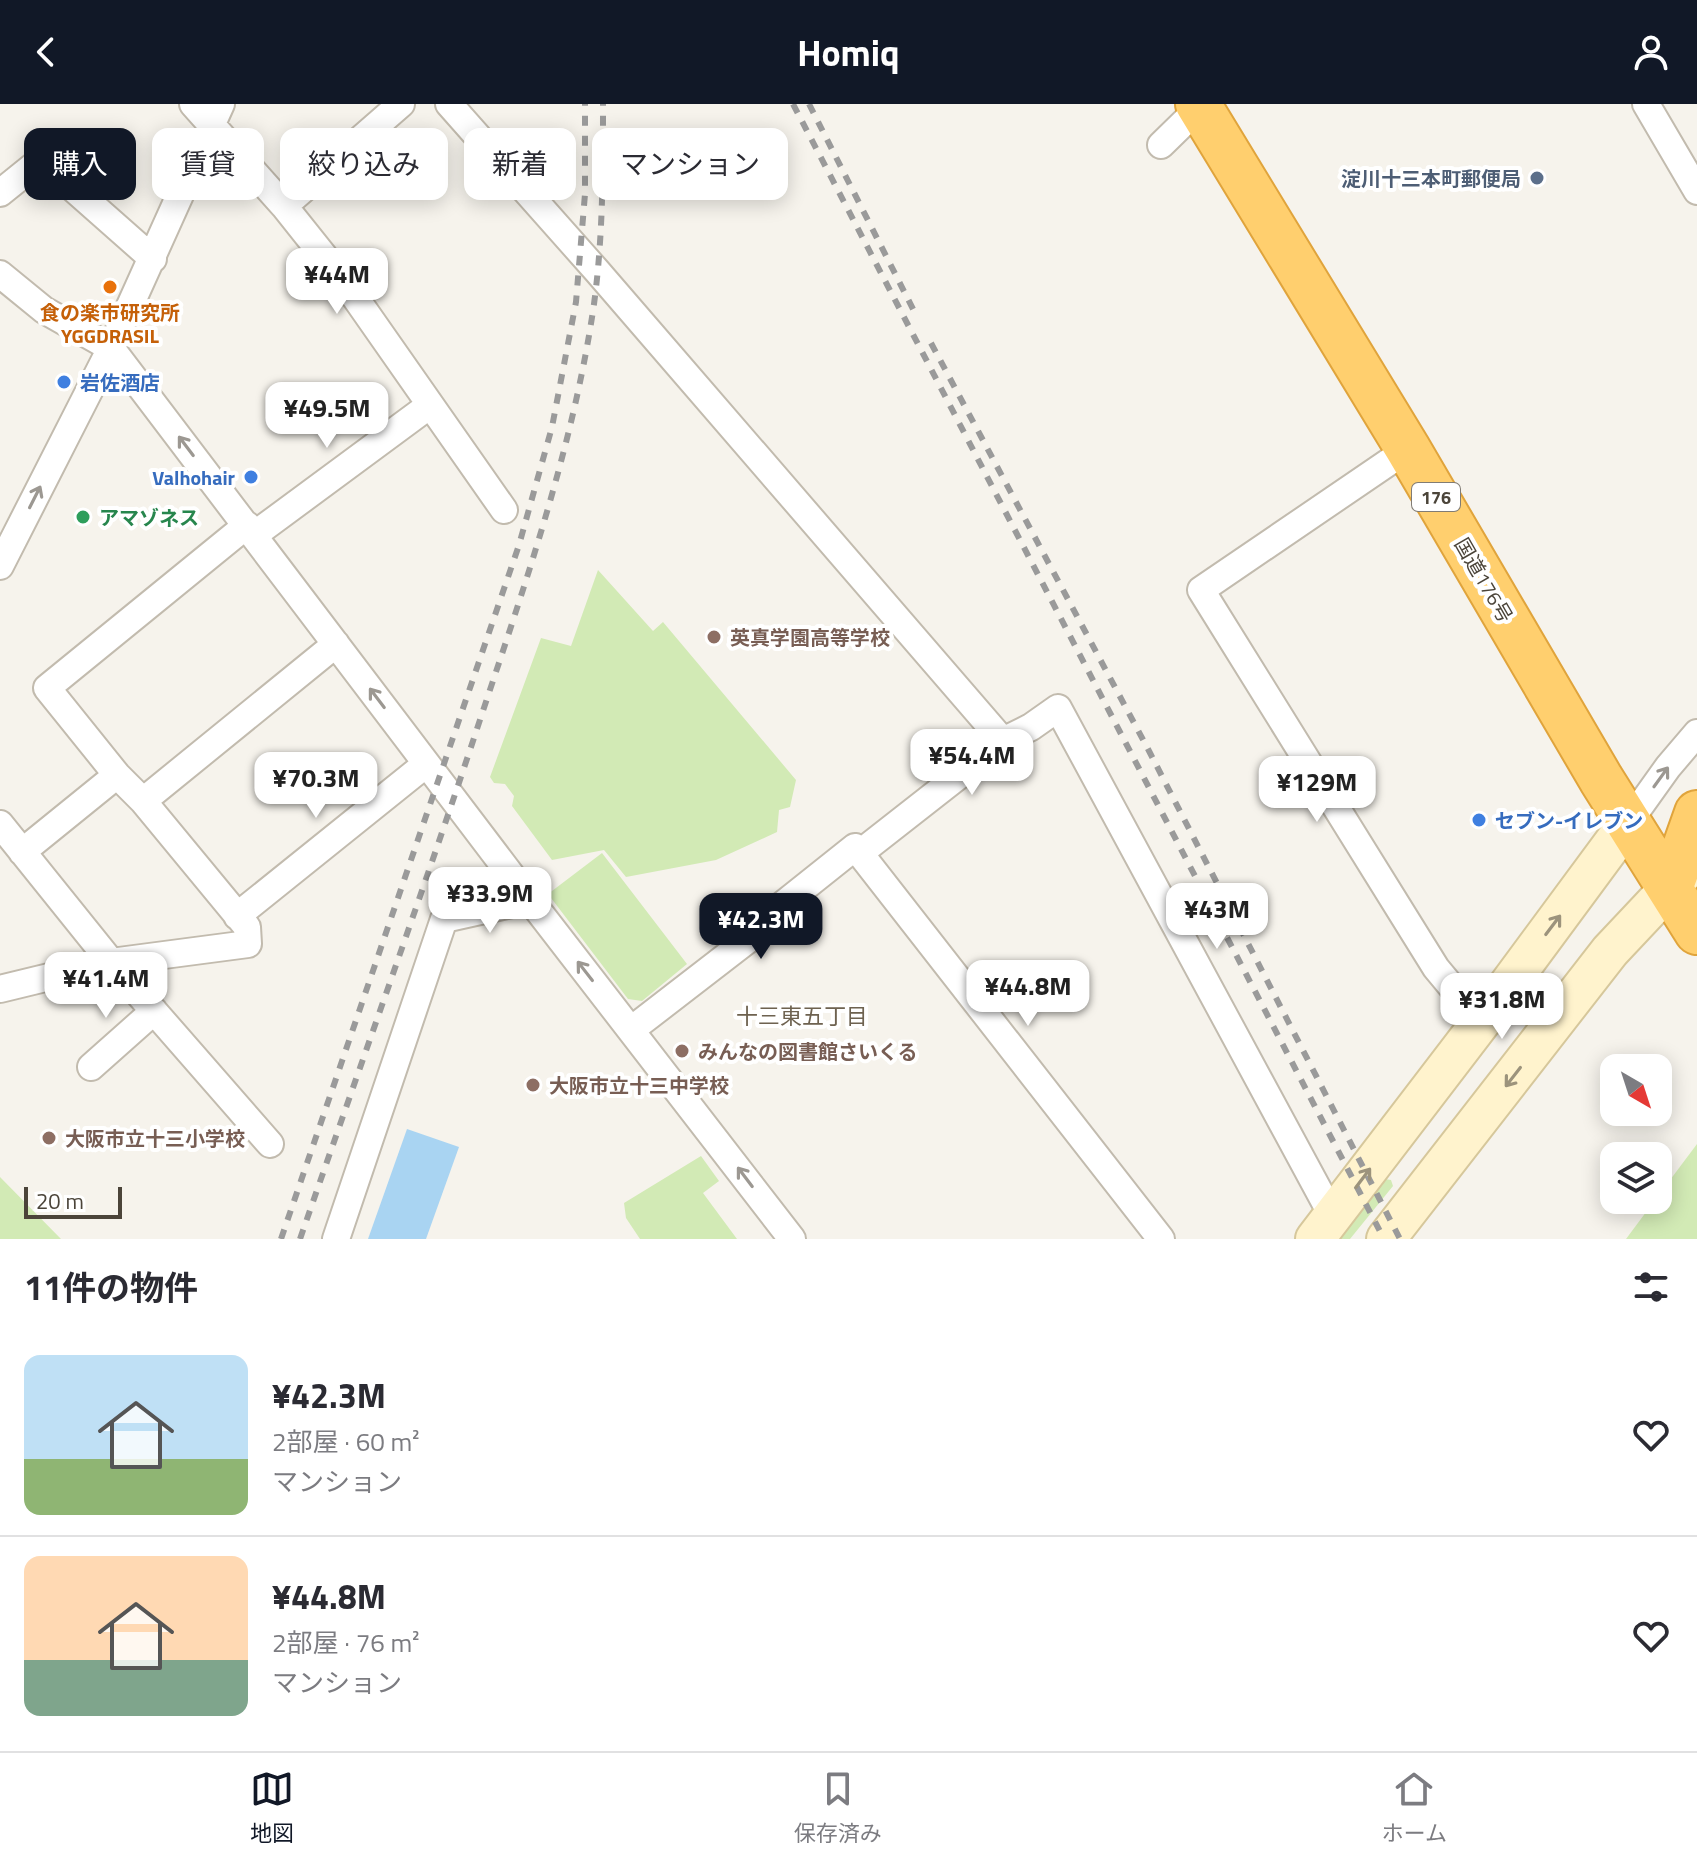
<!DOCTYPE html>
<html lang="ja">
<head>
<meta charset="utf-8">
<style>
	body { margin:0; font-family:"Titillium Web","Noto Sans JP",sans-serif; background:#f2f2f3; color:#2b2b33; height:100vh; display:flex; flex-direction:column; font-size:30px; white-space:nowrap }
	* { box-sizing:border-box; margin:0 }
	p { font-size:26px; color:#7c7c81 }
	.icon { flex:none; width:44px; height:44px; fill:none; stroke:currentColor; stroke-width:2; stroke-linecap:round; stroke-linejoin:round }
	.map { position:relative; height:1135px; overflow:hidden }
	.side { display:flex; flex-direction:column; background:#fff; flex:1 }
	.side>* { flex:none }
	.top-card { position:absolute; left:24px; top:24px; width:800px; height:72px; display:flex; gap:16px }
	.needle { width:52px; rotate:141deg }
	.buttons { position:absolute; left:1600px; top:950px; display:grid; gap:16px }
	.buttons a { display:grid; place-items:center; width:72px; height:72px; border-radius:16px; background:#fff; box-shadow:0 4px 20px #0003; font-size:40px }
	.scale { position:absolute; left:24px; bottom:20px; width:98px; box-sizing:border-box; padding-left:8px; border:4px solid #4b4439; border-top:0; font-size:22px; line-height:28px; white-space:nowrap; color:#4b4439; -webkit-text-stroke:6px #fff; paint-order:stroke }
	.price { position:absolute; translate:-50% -68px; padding:0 18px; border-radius:16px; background:#fff; color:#222; font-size:26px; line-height:52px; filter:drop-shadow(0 2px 4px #0008) }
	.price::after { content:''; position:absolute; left:50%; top:48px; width:24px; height:18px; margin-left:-12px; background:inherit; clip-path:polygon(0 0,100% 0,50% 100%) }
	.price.on { background:#111827; color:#fff }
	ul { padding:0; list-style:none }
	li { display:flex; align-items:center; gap:24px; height:200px; padding:0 24px }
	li+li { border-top:2px solid #e1e1e2 }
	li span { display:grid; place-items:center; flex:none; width:224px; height:160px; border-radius:16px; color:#555 }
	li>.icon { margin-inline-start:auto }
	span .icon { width:96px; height:96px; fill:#fffc; stroke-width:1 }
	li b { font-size:34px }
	h2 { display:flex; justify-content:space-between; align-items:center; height:96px; padding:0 24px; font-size:34px }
	.pill { padding:0 28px; border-radius:16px; background:#fff; box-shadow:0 4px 20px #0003; font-size:28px; line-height:72px }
	.pill.on { background:#111827; color:#fff }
	header { display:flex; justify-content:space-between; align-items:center; height:104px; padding:0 24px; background:#111827; color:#fff; font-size:36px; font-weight:700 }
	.tab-bar { display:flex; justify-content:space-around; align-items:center; height:112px; border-top:2px solid #e1e1e2; background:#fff; font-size:22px; color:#7c7c81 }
	.tab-bar a { display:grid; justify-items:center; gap:4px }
	.tab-bar .on { color:#111827 }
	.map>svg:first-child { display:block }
	.green { fill:#d2eab5 }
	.water { fill:#a9d4f2 }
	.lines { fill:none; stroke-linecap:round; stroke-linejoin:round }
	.street-casing { stroke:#c2bbae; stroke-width:30 }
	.secondary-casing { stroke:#d6c79b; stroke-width:42 }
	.highway-casing { stroke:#e0a43c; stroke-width:48 }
	.street { stroke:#fff; stroke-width:26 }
	.secondary { stroke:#fff3cd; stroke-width:38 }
	.highway { stroke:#ffcf6e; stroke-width:44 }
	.rail { stroke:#9a9a9a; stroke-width:6; stroke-dasharray:10 10; stroke-linecap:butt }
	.oneway { stroke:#9c9892 }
	.oneway2 { stroke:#9c937c }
	.service-dot { fill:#5c6f8a; stroke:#fff; stroke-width:3 }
	.food-dot { fill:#e8710a; stroke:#fff; stroke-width:3 }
	.shop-dot { fill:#3f7fe0; stroke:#fff; stroke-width:3 }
	.leisure-dot { fill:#2e9e5b; stroke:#fff; stroke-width:3 }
	.education-dot { fill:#8d6e63; stroke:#fff; stroke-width:3 }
	.labels { text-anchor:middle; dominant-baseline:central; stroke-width:8; stroke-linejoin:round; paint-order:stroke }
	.shield { fill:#fff; stroke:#817c74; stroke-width:2 }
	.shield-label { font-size:18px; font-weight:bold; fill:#4b4439 }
	.service-label { font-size:20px; font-weight:bold; fill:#4e5e75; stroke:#fff; text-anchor:end }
	.food-label { font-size:20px; font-weight:bold; fill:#c56008; stroke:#fff }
	.shop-label { font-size:20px; font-weight:bold; fill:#366cbe; stroke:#fff; text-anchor:start }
	.leisure-label { font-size:20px; font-weight:bold; fill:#27864d; stroke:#fff; text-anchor:start }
	.street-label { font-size:20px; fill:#4b4439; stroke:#fff }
	.education-label { font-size:20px; font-weight:bold; fill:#785e54; stroke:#fff; text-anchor:start }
	.neighbourhood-label { font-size:22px; fill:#6e6250; stroke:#fff }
</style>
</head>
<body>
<header><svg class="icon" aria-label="back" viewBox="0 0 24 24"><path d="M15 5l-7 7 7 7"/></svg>Homiq<svg class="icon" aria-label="person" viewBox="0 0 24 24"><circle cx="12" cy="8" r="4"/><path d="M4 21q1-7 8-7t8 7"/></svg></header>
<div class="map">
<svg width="1697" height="1135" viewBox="0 0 1697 1135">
	<rect width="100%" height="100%" fill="#f6f3ec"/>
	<!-- green -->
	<path class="green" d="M598,466l55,61 10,-9 133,158 -6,27 -11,3 -2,22 -61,28 -90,17 -22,-27 -52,10 -40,-54 2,-10 -9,-12 -11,-1 -4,-6 51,-139 30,8z
		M602,749l85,111 -45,37 -14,-2 -80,-105z
		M1697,1040v95h-71l29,-39h3v-4z
		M701,1052l18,25 -16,12 34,46h-97l-14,-21 -2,-15z
		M0,1073l61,62h-61z
		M1385,1075l6,1 2,6 -43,53h-12z"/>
	<!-- water -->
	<path class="water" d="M407,1025l52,18 -33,92h-58z"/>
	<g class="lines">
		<!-- street casing -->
		<g class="street-casing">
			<path id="street" d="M193,0l91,102 59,74 161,230
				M449,0l148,167 406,470
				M1646,0l51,87
				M1161,41l42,-41
				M0,89l41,-33 112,99
				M284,102l117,-102
				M0,170l44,36 67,38 419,552 262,339
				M1408,345l-207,141 235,378 45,54
				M254,431l176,-130
				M0,462l111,-218 110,-244
				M143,697l193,-157
				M1628,719l40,-56 29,-34
				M0,720l111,138 159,182
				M22,748l95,-77
				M860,749l143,-112 28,-14 27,-19 275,509
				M237,812l189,-152
				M0,885l111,-27 137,-18 -1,-17 -104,-126 -26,-26 -70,-87 200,-163
				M631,926l154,-119 -4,-5 74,-59 306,392
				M91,963l63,-56
				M336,1135l108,-320 86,-19"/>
		</g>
		<!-- secondary casing -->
		<g class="secondary-casing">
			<path id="secondary" d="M1315,1135l166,-217 147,-199
				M1386,1135l224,-288 80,-85"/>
		</g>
		<!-- highway casing -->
		<g class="highway-casing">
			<path id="highway" d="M1198,0l210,345 193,330 96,153
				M1670,785l27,-76"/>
		</g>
		<!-- street -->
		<use href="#street" class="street"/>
		<!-- secondary -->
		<use href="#secondary" class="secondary"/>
		<!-- highway -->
		<use href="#highway" class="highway"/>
		<!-- rail -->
		<path class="rail" d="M793,0l591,1135
			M809,0l105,207
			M931,239l217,406 252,490
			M281,1135l238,-694 33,-118 24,-125 9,-108v-90
			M300,1135c57,-164 116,-328 171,-492 48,-146 101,-291 123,-443 9,-67 9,-133 9,-200"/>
	</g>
	<!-- one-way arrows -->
	<defs><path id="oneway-shaft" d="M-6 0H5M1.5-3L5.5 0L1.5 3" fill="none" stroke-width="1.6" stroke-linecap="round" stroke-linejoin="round" transform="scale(2)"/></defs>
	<g class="oneway">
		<use href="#oneway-shaft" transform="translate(186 342) rotate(-127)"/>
		<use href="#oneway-shaft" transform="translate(35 393) rotate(-63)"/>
		<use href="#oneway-shaft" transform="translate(377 594) rotate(-127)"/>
		<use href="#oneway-shaft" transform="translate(1661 673) rotate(-54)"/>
		<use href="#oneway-shaft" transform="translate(585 867) rotate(-128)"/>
		<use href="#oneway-shaft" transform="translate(745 1073) rotate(-127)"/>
	</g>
	<g class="oneway2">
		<use href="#oneway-shaft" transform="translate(1553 821) rotate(-53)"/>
		<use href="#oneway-shaft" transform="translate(1513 973) rotate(128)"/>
		<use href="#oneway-shaft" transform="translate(1363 1074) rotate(-53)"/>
	</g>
	<!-- markers -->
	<circle class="service-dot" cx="1537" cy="74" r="8"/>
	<circle class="food-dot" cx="110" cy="183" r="8"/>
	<g class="shop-dot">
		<circle cx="64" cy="278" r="8"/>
		<circle cx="251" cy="373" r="8"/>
		<circle cx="1479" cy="716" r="8"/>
	</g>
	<circle class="leisure-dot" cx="83" cy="413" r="8"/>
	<g class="education-dot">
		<circle cx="714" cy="533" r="8"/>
		<circle cx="682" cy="947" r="8"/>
		<circle cx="533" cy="981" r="8"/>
		<circle cx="49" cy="1034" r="8"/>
	</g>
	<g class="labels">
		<!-- shield labels -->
		<rect class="shield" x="1412" y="379" width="48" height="28" rx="6"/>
		<g class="shield-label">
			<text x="1436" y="393">176</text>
		</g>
		<!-- service labels -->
		<g class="service-label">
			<text x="1521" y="74">淀川十三本町郵便局</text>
		</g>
		<!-- food labels -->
		<g class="food-label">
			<text x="110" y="208">食の楽市研究所<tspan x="110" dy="23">YGGDRASIL</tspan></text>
		</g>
		<!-- shop labels -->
		<g class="shop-label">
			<text x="80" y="278">岩佐酒店</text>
			<text x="235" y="373" text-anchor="end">Valhohair</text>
			<text x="1495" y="716">セブン-イレブン</text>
		</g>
		<!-- leisure labels -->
		<g class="leisure-label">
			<text x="99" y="413">アマゾネス</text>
		</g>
		<!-- street labels -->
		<g class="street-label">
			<text transform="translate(1484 476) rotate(60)">国道176号</text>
		</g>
		<!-- education labels -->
		<g class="education-label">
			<text x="730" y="533">英真学園高等学校</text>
			<text x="698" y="947">みんなの図書館さいくる</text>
			<text x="549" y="981">大阪市立十三中学校</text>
			<text x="65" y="1034">大阪市立十三小学校</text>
		</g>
		<!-- neighbourhood labels -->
		<g class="neighbourhood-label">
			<text x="802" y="912">十三東五丁目</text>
		</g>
	</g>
</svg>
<div class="buttons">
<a><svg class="needle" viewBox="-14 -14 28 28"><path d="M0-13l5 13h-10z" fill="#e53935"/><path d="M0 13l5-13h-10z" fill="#7c7c81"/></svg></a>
<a><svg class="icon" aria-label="layers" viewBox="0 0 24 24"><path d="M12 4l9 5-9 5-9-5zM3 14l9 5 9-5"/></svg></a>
</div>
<div class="scale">20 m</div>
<b class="price" style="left:337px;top:212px">¥44M</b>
<b class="price" style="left:327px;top:346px">¥49.5M</b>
<b class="price" style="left:972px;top:693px">¥54.4M</b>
<b class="price" style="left:316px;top:716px">¥70.3M</b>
<b class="price" style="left:1317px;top:720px">¥129M</b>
<b class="price" style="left:490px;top:831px">¥33.9M</b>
<b class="price" style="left:1217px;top:847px">¥43M</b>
<b class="price on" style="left:761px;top:857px">¥42.3M</b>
<b class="price" style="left:106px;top:916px">¥41.4M</b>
<b class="price" style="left:1028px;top:924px">¥44.8M</b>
<b class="price" style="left:1502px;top:937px">¥31.8M</b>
<div class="top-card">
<a class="pill on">購入</a>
<a class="pill">賃貸</a>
<a class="pill">絞り込み</a>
<a class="pill">新着</a>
<a class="pill">マンション</a>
</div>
</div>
<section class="side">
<h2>11件の物件<svg class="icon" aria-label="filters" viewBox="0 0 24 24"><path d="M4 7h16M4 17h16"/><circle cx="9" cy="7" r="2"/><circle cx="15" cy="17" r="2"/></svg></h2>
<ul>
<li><span style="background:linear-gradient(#bfe0f5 65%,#8fb573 0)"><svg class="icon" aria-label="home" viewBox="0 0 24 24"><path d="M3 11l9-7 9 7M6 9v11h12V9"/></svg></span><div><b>¥42.3M</b><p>2部屋 · 60 m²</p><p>マンション</p></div><svg class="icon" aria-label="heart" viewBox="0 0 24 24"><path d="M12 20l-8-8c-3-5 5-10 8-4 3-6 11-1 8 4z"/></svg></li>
<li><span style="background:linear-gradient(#ffd9b3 65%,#7fa58c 0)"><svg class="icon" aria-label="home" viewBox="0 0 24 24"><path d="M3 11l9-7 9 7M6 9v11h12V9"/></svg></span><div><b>¥44.8M</b><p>2部屋 · 76 m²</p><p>マンション</p></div><svg class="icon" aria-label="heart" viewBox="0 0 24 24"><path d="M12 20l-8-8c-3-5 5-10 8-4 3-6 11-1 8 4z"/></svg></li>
</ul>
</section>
<nav class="tab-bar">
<a class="on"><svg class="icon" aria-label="map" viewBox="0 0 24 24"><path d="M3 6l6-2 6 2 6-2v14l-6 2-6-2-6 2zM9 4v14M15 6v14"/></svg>地図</a>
<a><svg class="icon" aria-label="saved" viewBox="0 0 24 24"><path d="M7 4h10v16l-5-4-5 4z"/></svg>保存済み</a>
<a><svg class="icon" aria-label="home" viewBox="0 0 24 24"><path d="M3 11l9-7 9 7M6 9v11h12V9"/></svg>ホーム</a>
</nav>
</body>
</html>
